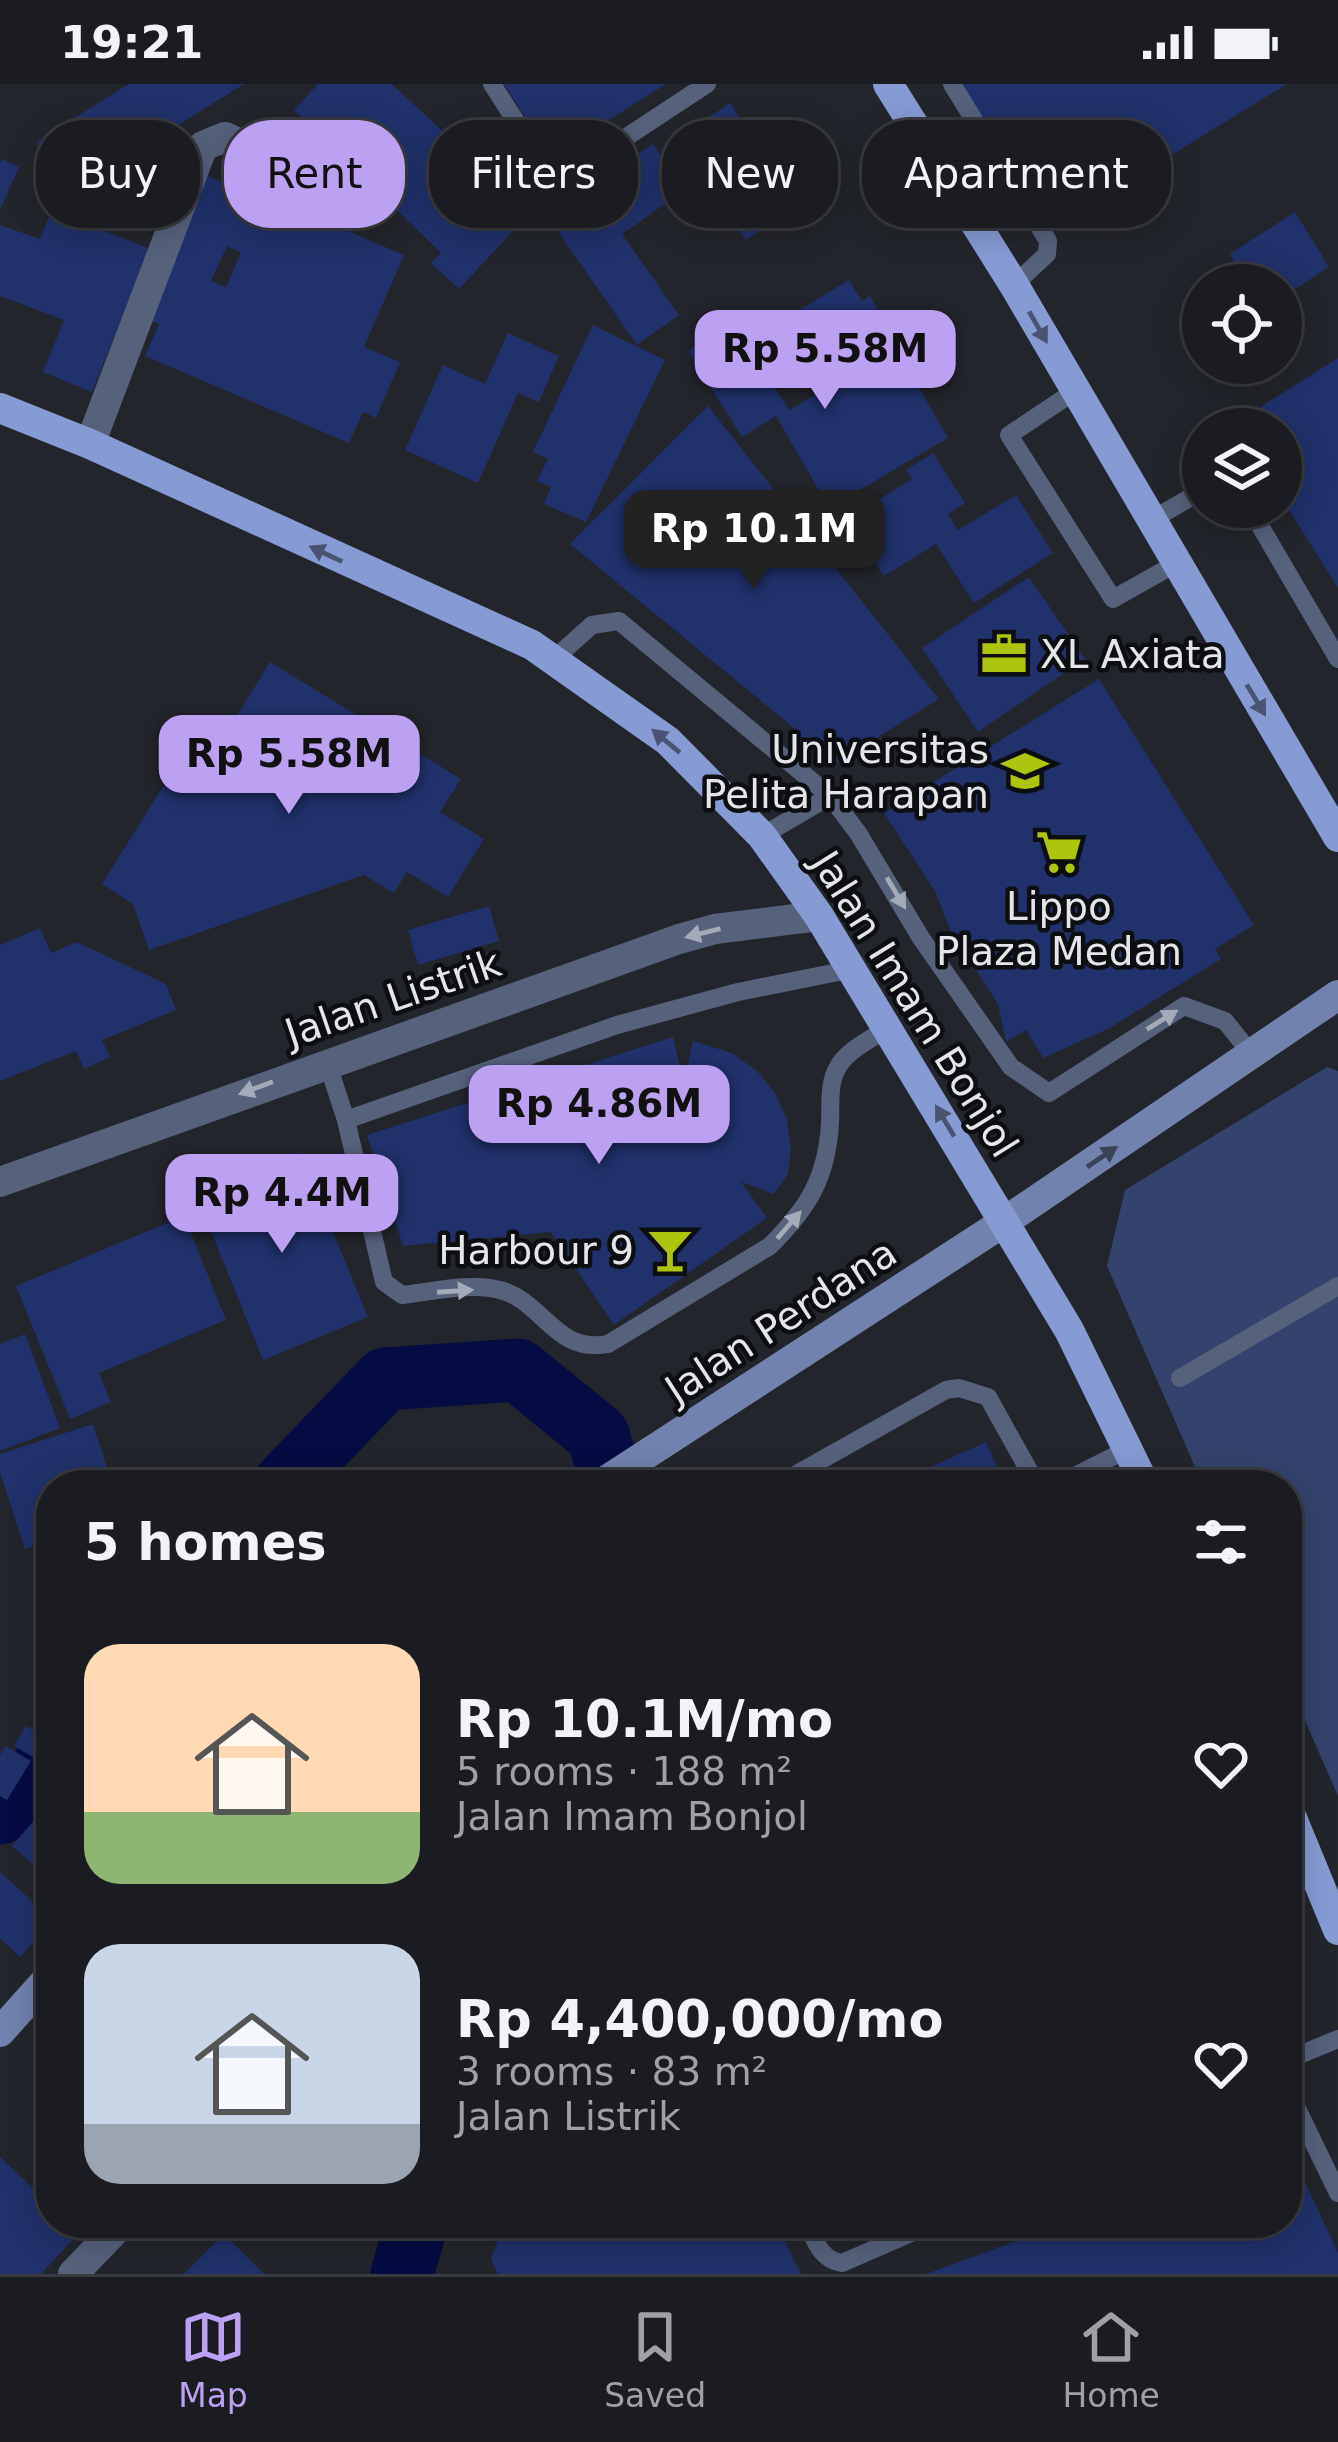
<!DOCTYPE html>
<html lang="en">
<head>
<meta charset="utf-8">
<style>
	body { margin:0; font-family:"DejaVu Sans",sans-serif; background:#23252a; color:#f1f3f6; height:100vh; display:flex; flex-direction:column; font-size:45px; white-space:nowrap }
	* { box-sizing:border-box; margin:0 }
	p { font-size:39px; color:#9fa1a5 }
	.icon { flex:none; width:66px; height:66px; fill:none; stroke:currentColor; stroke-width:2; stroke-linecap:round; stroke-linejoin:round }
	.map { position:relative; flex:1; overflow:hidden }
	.side { position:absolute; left:36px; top:1386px; width:1266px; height:768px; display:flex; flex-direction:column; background:#1a1c21; border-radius:48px; box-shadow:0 6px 30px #0003,0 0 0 3px #383a3f }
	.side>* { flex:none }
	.guide { position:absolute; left:36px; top:36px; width:1266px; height:108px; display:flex; gap:24px }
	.buttons { position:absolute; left:1182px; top:180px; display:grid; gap:24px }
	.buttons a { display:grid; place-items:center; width:120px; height:120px; border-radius:50%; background:#1a1c21; box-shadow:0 6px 30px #0003,0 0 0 3px #383a3f; font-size:60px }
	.price { position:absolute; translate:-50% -102px; padding:0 27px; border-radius:24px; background:#bca0f2; color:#111; font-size:39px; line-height:78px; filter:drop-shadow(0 3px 6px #0008) }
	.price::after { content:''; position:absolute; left:50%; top:72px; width:36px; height:27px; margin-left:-18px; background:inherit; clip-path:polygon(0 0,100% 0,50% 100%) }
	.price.current { background:#222; color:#fff }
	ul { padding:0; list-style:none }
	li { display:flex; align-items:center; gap:36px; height:300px; padding:0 48px }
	li span { display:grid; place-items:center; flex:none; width:336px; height:240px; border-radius:36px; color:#555 }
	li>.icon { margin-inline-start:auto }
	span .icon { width:144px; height:144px; fill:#fffc; stroke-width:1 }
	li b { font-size:51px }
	h2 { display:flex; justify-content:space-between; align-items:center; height:144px; padding:0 48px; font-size:51px }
	.tag { padding:0 42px; border-radius:48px; background:#1a1c21; box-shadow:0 6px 30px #0003,0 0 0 3px #383a3f; font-size:42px; line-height:108px }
	.tag.current { background:#bca0f2; color:#111 }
	.status { display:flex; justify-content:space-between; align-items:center; height:84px; padding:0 60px; background:#1a1c21; direction:ltr }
	.status svg { height:33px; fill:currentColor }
	.dock { display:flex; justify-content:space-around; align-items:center; height:168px; border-top:3px solid #383a3f; background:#1a1c21; font-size:33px; color:#9fa1a5 }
	.dock a { display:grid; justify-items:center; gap:6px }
	.dock .current { color:#bca0f2 }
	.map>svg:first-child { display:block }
	.green { fill:#34436d }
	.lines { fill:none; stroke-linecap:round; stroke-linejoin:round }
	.river { stroke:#050b43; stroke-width:63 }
	.building { fill:#20316b; fill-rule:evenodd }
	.lane { stroke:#56617c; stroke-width:18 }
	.street { stroke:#56617c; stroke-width:30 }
	.secondary { stroke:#7182ae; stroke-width:30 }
	.primary { stroke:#869bd4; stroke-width:30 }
	.oneway { fill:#4a5472 }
	.oneway2 { fill:#a4aab8 }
	.oneway3 { fill:#3a4258 }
	.labels { text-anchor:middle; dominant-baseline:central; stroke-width:9; stroke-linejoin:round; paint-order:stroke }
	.poi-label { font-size:39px; fill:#e4e6ea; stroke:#0d0e11; text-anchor:end }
	.street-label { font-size:39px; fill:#e4e6ea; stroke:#0d0e11 }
</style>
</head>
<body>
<div class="status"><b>19:21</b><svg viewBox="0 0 49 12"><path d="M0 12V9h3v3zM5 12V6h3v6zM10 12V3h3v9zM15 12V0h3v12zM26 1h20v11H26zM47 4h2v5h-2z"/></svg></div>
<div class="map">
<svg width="1338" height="2190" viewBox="0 0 1338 2190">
	<rect width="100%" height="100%" fill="#23252c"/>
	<!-- green -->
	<path class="green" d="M1327,983l11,4v725l-51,-117v-194h-84l-96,-219 18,-76z"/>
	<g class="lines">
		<!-- river -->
		<path class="river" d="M283,1401l102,-106 133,-9 80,65 15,50
			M0,1729l11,-6 40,-50
			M402,2190l15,-51"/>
	</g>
	<!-- building -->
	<path class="building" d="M129,0h115l-176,110 -32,-52z
		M318,0h74l138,129 -71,76 -28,-26 10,-10 -147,-143z
		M504,0h162l-116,73z
		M959,0h328l-238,146z
		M730,19l68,103 -52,34 -68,-102z
		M653,60l32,46 -63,44 57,81 -42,30 -89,-128z
		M2,75l17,8 -19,43v-47z
		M206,91l58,25 2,-4 138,59 -40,92 36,15 -24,56 -13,-6 -14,31 -204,-87 14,-32 -15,-6zM227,162l14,7 -15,34 -15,-6z
		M52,126l98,39 -58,143 -49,-20 21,-52 -64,-24v-71l40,14z
		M1295,128l34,55 -48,31v-13h-32l-19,-31z
		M849,196l13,21 8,-5 16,28 -87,53 -29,-49z
		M753,228l18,30 -18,11 36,57 107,-62 52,90 -119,70 -53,-92 -34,21 -54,-86z
		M593,241l72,35 -79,162 -42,-18 7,-17 -14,-6 11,-22 -15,-7z
		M508,249l51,23 -20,46 -21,-9 -40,90 -73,-33 38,-85 42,19z
		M1338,274v230l-57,-91v-68h-43l-3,-6z
		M708,322l231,293 -109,68 -36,-39 -224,-184z
		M933,369l32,50 -17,11 10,16 58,-35 37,58 -79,50 -38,-59 -52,32 -35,-58 63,-39 -6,-9z
		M1029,493l56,82 -107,73 -56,-84z
		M270,578l191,117 -21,33 44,27 -36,58 -41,-25 -13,21 -30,-18 -215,75 -16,-46 -31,-20 72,-115 22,13z
		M1099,595l155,246 -39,24 6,10 -113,70 -65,29 -17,-28 -20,12 -8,-38 -48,-75 -15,-38 -51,-78z
		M489,822l10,35 -81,24 -10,-35z
		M40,844l11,25 26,-11 89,42 10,26 -74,30 8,17 -26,12 -8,-18 -76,30v-136z
		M673,953l11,45 9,-41 39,12 26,19 17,21 12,26 4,30 -3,25 -14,20 -33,-12 26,36 -153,107 -63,-93 -148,14 -36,-111z
		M300,1068l68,165 -105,43 -67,-166z
		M184,1132l42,104 -127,53 12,29 -41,17 -54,-133z
		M25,1250l35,94 -60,23v-107z
		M93,1340l20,61h-62v55l-26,9 -25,-77v-18z
		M986,1358l19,43h-114z
		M405,1386l11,15h-31z
		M51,1459v41l-1,1 -12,-38z
		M51,1604v39l-17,-11z
		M26,1642l24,13 -12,21 -24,-14z
		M6,1662l25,15 -24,39 -7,-4v-41z
		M51,1710v26l-13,-12z
		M37,1733l14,12v51l-39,-34z
		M0,1788l51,46v6l-31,33 -20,-19z
		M1287,2059l51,110v21h-412l140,-51h221z
		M0,2073l51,48v18h19l10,9 -39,42h-41z
		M51,2074v28l-14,-13z
		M256,2139h45l-7,16z
		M504,2139h272l25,51h-303l-7,-15z
		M224,2150l40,40h-80z"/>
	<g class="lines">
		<!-- lane -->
		<path class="lane" d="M492,0l58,91h19l138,-91
			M952,0l96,157 -1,13 -33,31
			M1075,307l-66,44 104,164 62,-35
			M1249,423l89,152
			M1150,437l53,-31
			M554,575l38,-34 27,-4 211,175 28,37 63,105 90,129 38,26 135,-87 41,15 28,35
			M762,752l68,-40
			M327,978l19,58 38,162 18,13c29,-3 69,-13 98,-5 43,11 55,64 108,54l162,-98c38,-38 57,-68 60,-123 1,-18 -2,-40 8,-56 9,-17 35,-29 51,-40
			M346,1036l271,-95 121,-33 115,-23
			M1180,1294l158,-92
			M777,1401l169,-95 13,-2 29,9 49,88
			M1057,1401l71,-36
			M1287,1976l51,-21
			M1287,2004l51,105
			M807,2139c8,18 14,37 35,40l92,-40"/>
		<!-- street -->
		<path class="street" d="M90,360l113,-298 22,-9 132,60
			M0,1098l679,-243 36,-10 104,-13
			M73,2190l49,-51"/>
		<!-- secondary -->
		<path class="secondary" d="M599,1401l405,-263 334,-227
			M0,1948l51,-57"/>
		<!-- primary -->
		<path class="primary" d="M888,0l126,201 324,552
			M0,324l90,36 442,201 136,96 94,95 57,80 250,414 76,155
			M1287,1722l51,124"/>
	</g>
	<!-- one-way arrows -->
	<defs><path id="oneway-solid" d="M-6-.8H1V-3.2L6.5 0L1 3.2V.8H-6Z" transform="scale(3)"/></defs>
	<g class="oneway">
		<use href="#oneway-solid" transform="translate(1038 243) rotate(60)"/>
		<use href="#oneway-solid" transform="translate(326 470) rotate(-155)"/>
		<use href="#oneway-solid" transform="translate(1256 616) rotate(59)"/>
		<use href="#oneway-solid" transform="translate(666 657) rotate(-140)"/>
		<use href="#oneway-solid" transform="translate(945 1037) rotate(-121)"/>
	</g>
	<g class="oneway2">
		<use href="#oneway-solid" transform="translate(896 809) rotate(59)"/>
		<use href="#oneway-solid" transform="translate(703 849) rotate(166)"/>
		<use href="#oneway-solid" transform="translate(1162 936) rotate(-32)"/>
		<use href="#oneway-solid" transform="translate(256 1004) rotate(160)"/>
		<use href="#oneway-solid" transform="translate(789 1141) rotate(-49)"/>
		<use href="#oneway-solid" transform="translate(455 1207) rotate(-4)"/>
	</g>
	<use class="oneway3" href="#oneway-solid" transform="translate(1102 1073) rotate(-34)"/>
	<!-- icons -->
	<defs>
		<g id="office-bare" transform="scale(3.6)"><path d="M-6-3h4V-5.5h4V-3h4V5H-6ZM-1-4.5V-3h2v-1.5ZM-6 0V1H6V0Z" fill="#adc60d" stroke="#0d0e11" stroke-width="2.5" paint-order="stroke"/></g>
		<g id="university-bare" transform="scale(3.6)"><path d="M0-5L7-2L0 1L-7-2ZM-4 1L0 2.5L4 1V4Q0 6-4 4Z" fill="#adc60d" stroke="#0d0e11" stroke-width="2.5" paint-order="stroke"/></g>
		<g id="supermarket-bare" transform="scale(3.6)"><path d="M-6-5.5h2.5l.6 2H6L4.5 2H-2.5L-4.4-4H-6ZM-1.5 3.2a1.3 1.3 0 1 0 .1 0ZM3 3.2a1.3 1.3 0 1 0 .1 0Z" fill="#adc60d" stroke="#0d0e11" stroke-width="2.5" paint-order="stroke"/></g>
		<g id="bar-bare" transform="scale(3.6)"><path d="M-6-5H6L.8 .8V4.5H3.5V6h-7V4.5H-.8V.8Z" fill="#adc60d" stroke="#0d0e11" stroke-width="2.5" paint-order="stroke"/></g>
	</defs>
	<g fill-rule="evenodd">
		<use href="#office-bare" x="1004" y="570"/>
		<use href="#university-bare" x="1025" y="687"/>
		<use href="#supermarket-bare" x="1059" y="768"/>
		<use href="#bar-bare" x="670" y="1166"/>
	</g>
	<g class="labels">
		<!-- poi labels -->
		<g class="poi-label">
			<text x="1040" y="570" text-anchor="start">XL Axiata</text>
			<text x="989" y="665">Universitas<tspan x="989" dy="45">Pelita Harapan</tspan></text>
			<text x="1059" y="822" text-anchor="middle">Lippo<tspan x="1059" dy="45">Plaza Medan</tspan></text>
			<text x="634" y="1166">Harbour 9</text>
		</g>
		<!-- street labels -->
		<g class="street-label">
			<text transform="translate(393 914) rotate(-19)">Jalan Listrik</text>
			<text transform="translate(915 920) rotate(58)">Jalan Imam Bonjol</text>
			<text transform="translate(781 1237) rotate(-33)">Jalan Perdana</text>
		</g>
	</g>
</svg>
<div class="buttons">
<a><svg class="icon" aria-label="locate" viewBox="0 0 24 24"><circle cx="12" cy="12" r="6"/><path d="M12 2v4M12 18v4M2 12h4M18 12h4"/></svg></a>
<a><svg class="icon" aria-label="layers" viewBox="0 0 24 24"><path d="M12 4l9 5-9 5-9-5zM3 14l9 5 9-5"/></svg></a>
</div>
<b class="price" style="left:825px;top:328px">Rp 5.58M</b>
<b class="price current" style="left:754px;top:508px">Rp 10.1M</b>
<b class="price" style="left:289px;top:733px">Rp 5.58M</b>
<b class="price" style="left:599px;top:1083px">Rp 4.86M</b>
<b class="price" style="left:282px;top:1172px">Rp 4.4M</b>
<div class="guide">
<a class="tag">Buy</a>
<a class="tag current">Rent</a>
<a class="tag">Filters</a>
<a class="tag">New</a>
<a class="tag">Apartment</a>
</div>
<section class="side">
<h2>5 homes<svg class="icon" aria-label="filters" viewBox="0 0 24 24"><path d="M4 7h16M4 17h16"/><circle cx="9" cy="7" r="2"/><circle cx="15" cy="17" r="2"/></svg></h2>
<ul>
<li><span style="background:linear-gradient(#ffd9b3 70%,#8fb573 0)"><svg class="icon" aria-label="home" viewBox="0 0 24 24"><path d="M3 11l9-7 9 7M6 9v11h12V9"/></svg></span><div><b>Rp 10.1M/mo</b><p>5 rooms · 188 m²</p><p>Jalan Imam Bonjol</p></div><svg class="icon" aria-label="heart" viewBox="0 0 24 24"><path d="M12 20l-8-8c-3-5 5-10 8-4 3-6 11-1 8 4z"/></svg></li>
<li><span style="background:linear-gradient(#c9d6e8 75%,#9aa5b1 0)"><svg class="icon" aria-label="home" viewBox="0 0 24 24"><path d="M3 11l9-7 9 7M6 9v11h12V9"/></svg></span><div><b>Rp 4,400,000/mo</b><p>3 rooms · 83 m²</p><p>Jalan Listrik</p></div><svg class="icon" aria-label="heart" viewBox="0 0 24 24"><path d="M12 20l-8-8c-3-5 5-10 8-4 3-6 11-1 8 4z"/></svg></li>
</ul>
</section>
</div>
<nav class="dock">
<a class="current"><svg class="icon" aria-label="map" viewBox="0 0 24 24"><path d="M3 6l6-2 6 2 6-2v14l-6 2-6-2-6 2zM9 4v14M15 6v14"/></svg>Map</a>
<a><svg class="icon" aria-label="saved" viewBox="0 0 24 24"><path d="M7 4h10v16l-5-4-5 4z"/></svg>Saved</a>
<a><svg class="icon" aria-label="home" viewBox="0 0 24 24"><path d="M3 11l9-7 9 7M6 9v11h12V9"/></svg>Home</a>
</nav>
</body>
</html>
